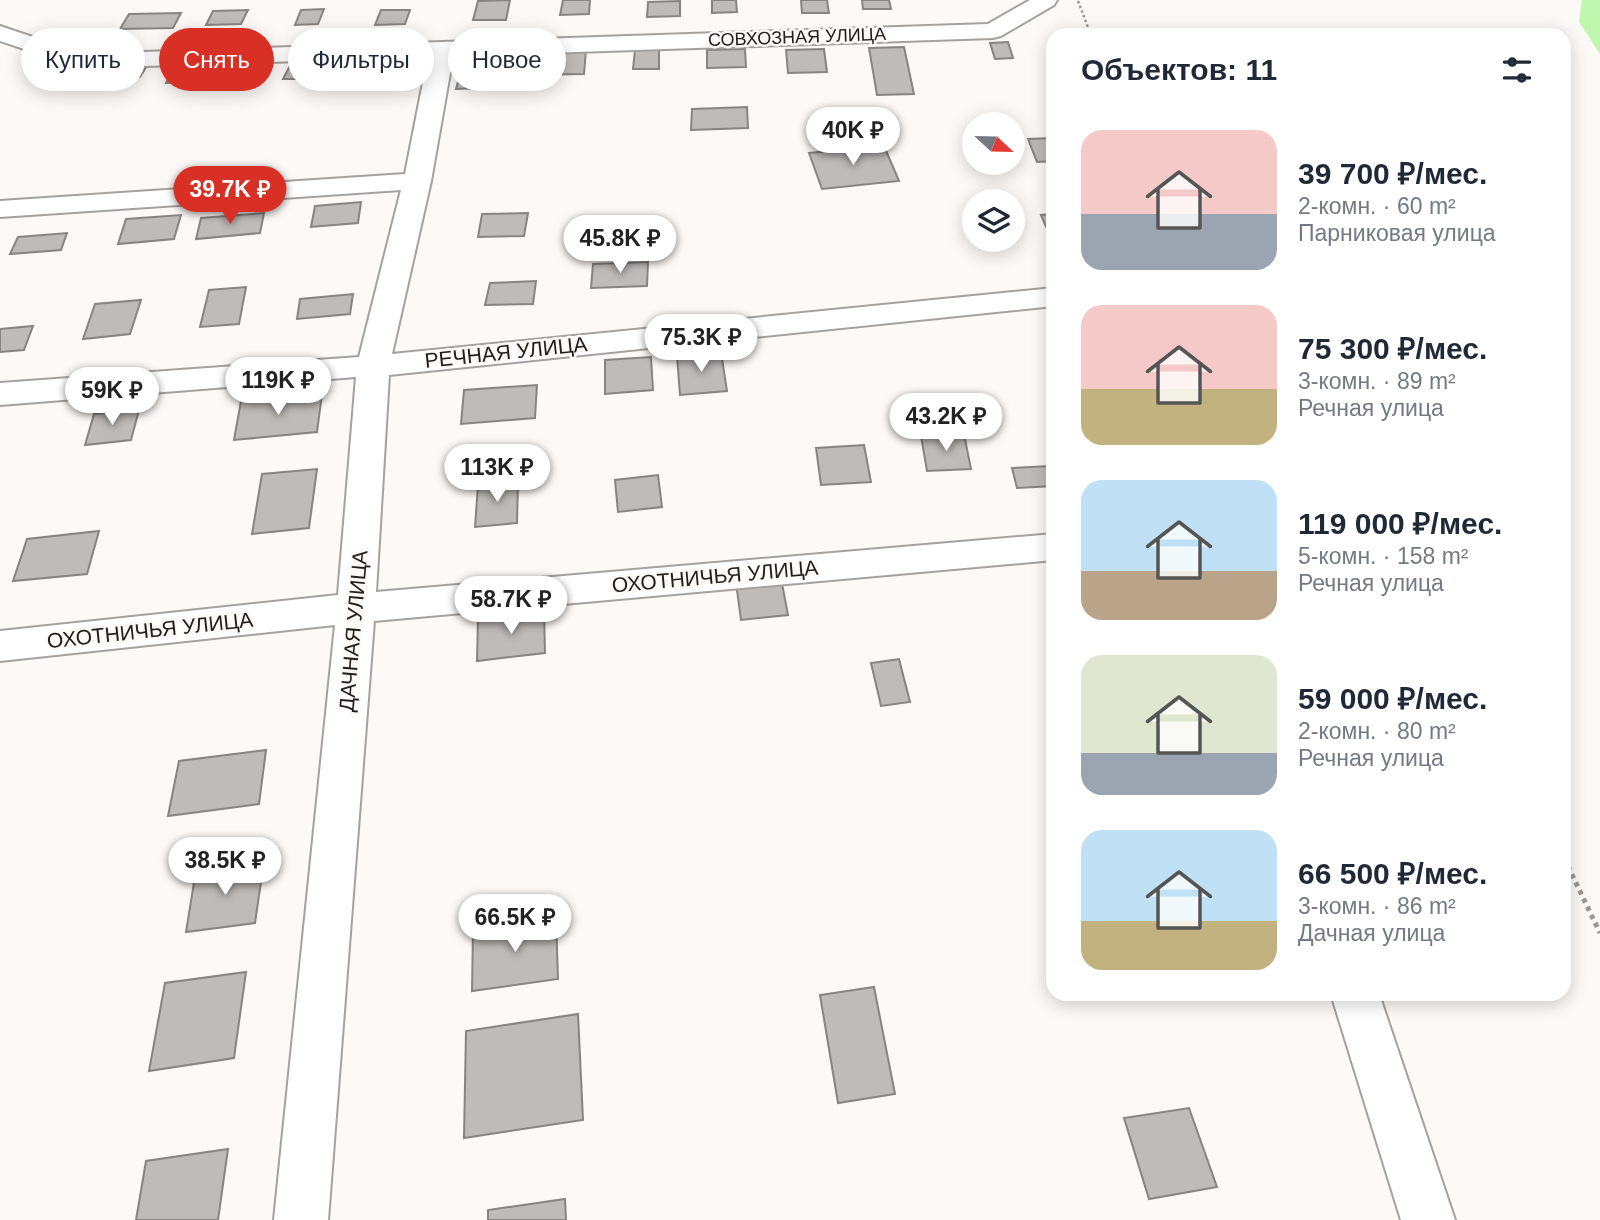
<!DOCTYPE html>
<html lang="ru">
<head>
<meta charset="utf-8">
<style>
	body { margin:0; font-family:Arial,sans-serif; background:#f2f2f3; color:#1f2937; height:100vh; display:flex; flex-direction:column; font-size:26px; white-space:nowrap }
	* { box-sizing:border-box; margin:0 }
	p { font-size:23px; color:#747a83 }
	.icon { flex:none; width:38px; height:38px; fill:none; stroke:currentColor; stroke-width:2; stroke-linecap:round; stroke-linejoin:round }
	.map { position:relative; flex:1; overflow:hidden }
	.side { position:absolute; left:1046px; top:28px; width:525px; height:973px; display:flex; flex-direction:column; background:#fff; border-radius:21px; box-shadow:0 4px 18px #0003 }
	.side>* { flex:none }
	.banner { position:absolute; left:21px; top:28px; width:665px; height:63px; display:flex; gap:14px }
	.needle { width:46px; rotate:112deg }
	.tools { position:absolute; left:962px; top:112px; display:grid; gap:14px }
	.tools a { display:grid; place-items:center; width:63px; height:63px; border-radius:50%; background:#fff; box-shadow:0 4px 18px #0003; font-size:35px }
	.price { position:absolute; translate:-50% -60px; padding:0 16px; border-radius:24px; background:#fff; color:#222; font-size:23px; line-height:46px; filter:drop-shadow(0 2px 4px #0008) }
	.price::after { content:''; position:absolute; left:50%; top:42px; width:21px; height:16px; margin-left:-10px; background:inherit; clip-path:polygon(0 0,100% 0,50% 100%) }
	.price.active { background:#d93025; color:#fff }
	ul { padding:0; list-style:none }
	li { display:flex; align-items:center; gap:21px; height:175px; padding:0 35px }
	li span { display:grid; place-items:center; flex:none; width:196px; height:140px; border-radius:21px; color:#555 }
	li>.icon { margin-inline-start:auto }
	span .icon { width:84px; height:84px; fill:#fffc; stroke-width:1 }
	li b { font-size:30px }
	h2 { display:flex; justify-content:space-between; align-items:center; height:84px; padding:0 35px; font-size:30px }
	.tag { padding:0 24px; border-radius:32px; background:#fff; box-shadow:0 4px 18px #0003; font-size:24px; line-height:63px }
	.tag.active { background:#d93025; color:#fff }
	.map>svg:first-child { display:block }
	.green { fill:#c0f7af }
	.building { fill:#bebbb8; stroke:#878481; stroke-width:2 }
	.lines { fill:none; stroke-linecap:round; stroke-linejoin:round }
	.minor-casing { stroke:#a5a19f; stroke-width:4 }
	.path-far1 { stroke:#9a9795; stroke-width:2.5; stroke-dasharray:2.5 2.5; stroke-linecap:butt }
	.path { stroke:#9a9795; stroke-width:5; stroke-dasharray:4.5 4.5; stroke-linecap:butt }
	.minor { fill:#fff; fill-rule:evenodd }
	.labels { text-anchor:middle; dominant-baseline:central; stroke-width:5; stroke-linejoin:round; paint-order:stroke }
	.far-street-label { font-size:18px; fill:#21201f; stroke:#fdf9f6 }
	.street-label { font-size:21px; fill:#21201f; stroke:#fdf9f6 }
</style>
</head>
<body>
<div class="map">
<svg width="1600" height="1220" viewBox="0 0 1600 1220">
	<rect width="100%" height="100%" fill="#fdf9f6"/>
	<!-- green -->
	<path class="green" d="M1582,0h18v54l-21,-32z"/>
	<!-- building -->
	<path class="building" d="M510,0l-4,20h-33l5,-19z
		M563,0h27l-1,14 -29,1z
		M712,0h24l1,12 -25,1z
		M801,0h26l2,13h-27z
		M862,0h27l2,9h-28z
		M680,1v15l-33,1 1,-15z
		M324,9l-6,15 -23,1 6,-15z
		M248,10l-7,14 -35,1 7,-14z
		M381,10h29l-5,14 -30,1z
		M181,13l-8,15 -53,1 9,-15z
		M1008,42l5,16 -18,1 -5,-16z
		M904,47l10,47 -37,1 -8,-47z
		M745,49l1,18 -39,1v-18z
		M824,49l3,23 -39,1 -2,-23z
		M586,50l-2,24 -62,1 5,-23z
		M635,50h24v19h-26z
		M494,54l-8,34 -30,1 9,-34z
		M293,60h37l-9,19h-38z
		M243,62l-9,19 -68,2 9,-19z
		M117,64h31l-8,13h-32z
		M747,107l1,21 -57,2 1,-21z
		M1054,138v23l-17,1 -9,-23z
		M884,146l15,35 -77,8 -13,-36z
		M361,202l-3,21 -47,4 4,-21z
		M264,213l-4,20 -64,6 5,-21z
		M528,213l-4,23 -46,1 4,-23z
		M1054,214v22h-4l-9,-21z
		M181,215l-7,24 -56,5 8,-25z
		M67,233l-6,17 -51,4 8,-17z
		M648,262l-1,24 -56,2 2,-24z
		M536,281l-3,23 -48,1 5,-22z
		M246,287l-7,37 -39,3 9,-37z
		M353,294l-3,20 -53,5 3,-20z
		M141,300l-11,34 -47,5 12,-35z
		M33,326l-9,24 -24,2v-23z
		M721,352l6,39 -47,4 -3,-39z
		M651,357l2,33 -48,4v-34z
		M537,385l-2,33 -74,6 3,-34z
		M322,394l-5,38 -83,8 7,-39z
		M139,410l-8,30 -46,5 9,-31z
		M964,434l7,35 -44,2 -6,-35z
		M864,445l7,37 -50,3 -5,-37z
		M1050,466l4,20 -37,2 -5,-20z
		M317,469l-8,59 -57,6 10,-60z
		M658,475l4,32 -44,5 -3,-32z
		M518,482l-1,41 -42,4 3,-42z
		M99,531l-12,43 -74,7 14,-42z
		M781,578l7,37 -47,5 -5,-37z
		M544,610l1,43 -68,8 1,-43z
		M899,659l11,43 -29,4 -10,-43z
		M266,750l-7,54 -91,12 11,-55z
		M264,861l-9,62 -69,9 10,-62z
		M556,917l2,62 -86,12 1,-62z
		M246,972l-12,86 -85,13 16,-88z
		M874,987l21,107 -57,9 -18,-108z
		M578,1014l5,106 -119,18 2,-107z
		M1189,1108l28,79 -68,12 -25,-81z
		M228,1149l-10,71h-82l10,-59z
		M565,1199l1,21h-78v-10z"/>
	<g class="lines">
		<!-- minor casing -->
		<g class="minor-casing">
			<path id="minor" d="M1030,0h27l-3,5 -53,31 -8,2 -540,18 -22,125 -39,173 662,-66v18l-665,69 -13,217 678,-58v26l-680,61 -46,599h-54l61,-595 -335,36v-30l338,-36 18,-218 -356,28v-22l359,-26 42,-167 -401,27v-16l405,-27 23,-117 -347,11 -81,-27v-15l83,28 905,-30z
				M1331,994h48l76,226h-54z"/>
		</g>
		<!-- path-far1 -->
		<path class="path-far1" d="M1078,1l13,34"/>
		<!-- path -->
		<path class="path" d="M1564,858l36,75"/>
		<!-- minor -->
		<use href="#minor" class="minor"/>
	</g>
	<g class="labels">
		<!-- far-street labels -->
		<g class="far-street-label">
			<text transform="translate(797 37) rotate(-2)">СОВХОЗНАЯ УЛИЦА</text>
		</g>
		<!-- street labels -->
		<g class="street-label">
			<text transform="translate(506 352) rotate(-6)">РЕЧНАЯ УЛИЦА</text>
			<text transform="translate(715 576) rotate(-5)">ОХОТНИЧЬЯ УЛИЦА</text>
			<text transform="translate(150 630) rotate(-6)">ОХОТНИЧЬЯ УЛИЦА</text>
			<text transform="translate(353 631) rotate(-85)">ДАЧНАЯ УЛИЦА</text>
		</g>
	</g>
</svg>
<div class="tools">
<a><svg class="needle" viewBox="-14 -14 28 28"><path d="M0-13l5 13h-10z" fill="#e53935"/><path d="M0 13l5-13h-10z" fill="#747a83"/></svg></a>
<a><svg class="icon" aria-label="layers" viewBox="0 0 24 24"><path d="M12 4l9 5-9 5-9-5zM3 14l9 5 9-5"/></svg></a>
</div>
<b class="price" style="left:853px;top:167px">40K ₽</b>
<b class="price active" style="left:230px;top:226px">39.7K ₽</b>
<b class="price" style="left:620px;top:275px">45.8K ₽</b>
<b class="price" style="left:701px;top:374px">75.3K ₽</b>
<b class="price" style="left:278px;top:417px">119K ₽</b>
<b class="price" style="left:112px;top:427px">59K ₽</b>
<b class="price" style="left:946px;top:453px">43.2K ₽</b>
<b class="price" style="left:497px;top:504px">113K ₽</b>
<b class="price" style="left:511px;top:636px">58.7K ₽</b>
<b class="price" style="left:225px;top:897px">38.5K ₽</b>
<b class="price" style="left:515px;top:954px">66.5K ₽</b>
<div class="banner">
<a class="tag">Купить</a>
<a class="tag active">Снять</a>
<a class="tag">Фильтры</a>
<a class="tag">Новое</a>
</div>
<section class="side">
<h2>Объектов: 11<svg class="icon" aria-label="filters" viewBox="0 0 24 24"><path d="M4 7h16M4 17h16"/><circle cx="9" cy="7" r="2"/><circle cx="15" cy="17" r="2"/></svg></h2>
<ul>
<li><span style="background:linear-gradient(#f6c9c9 60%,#9aa5b1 0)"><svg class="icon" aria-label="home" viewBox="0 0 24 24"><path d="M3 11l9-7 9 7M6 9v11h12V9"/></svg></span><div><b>39 700 ₽/мес.</b><p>2-комн. · 60 m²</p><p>Парниковая улица</p></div></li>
<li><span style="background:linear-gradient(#f6c9c9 60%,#c2b280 0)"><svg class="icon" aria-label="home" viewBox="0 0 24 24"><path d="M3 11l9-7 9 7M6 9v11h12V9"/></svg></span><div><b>75 300 ₽/мес.</b><p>3-комн. · 89 m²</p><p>Речная улица</p></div></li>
<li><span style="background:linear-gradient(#bfe0f5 65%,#b9a48a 0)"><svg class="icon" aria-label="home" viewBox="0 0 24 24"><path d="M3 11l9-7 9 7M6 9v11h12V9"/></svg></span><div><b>119 000 ₽/мес.</b><p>5-комн. · 158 m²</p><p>Речная улица</p></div></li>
<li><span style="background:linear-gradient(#dfe7d0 70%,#9aa5b1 0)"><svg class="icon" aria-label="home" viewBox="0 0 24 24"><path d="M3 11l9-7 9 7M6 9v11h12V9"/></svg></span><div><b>59 000 ₽/мес.</b><p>2-комн. · 80 m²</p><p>Речная улица</p></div></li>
<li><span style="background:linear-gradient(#bfe0f5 65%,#c2b280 0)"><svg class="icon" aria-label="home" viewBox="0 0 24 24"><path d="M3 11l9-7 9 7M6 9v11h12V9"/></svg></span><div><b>66 500 ₽/мес.</b><p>3-комн. · 86 m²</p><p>Дачная улица</p></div></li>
</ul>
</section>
</div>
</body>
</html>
